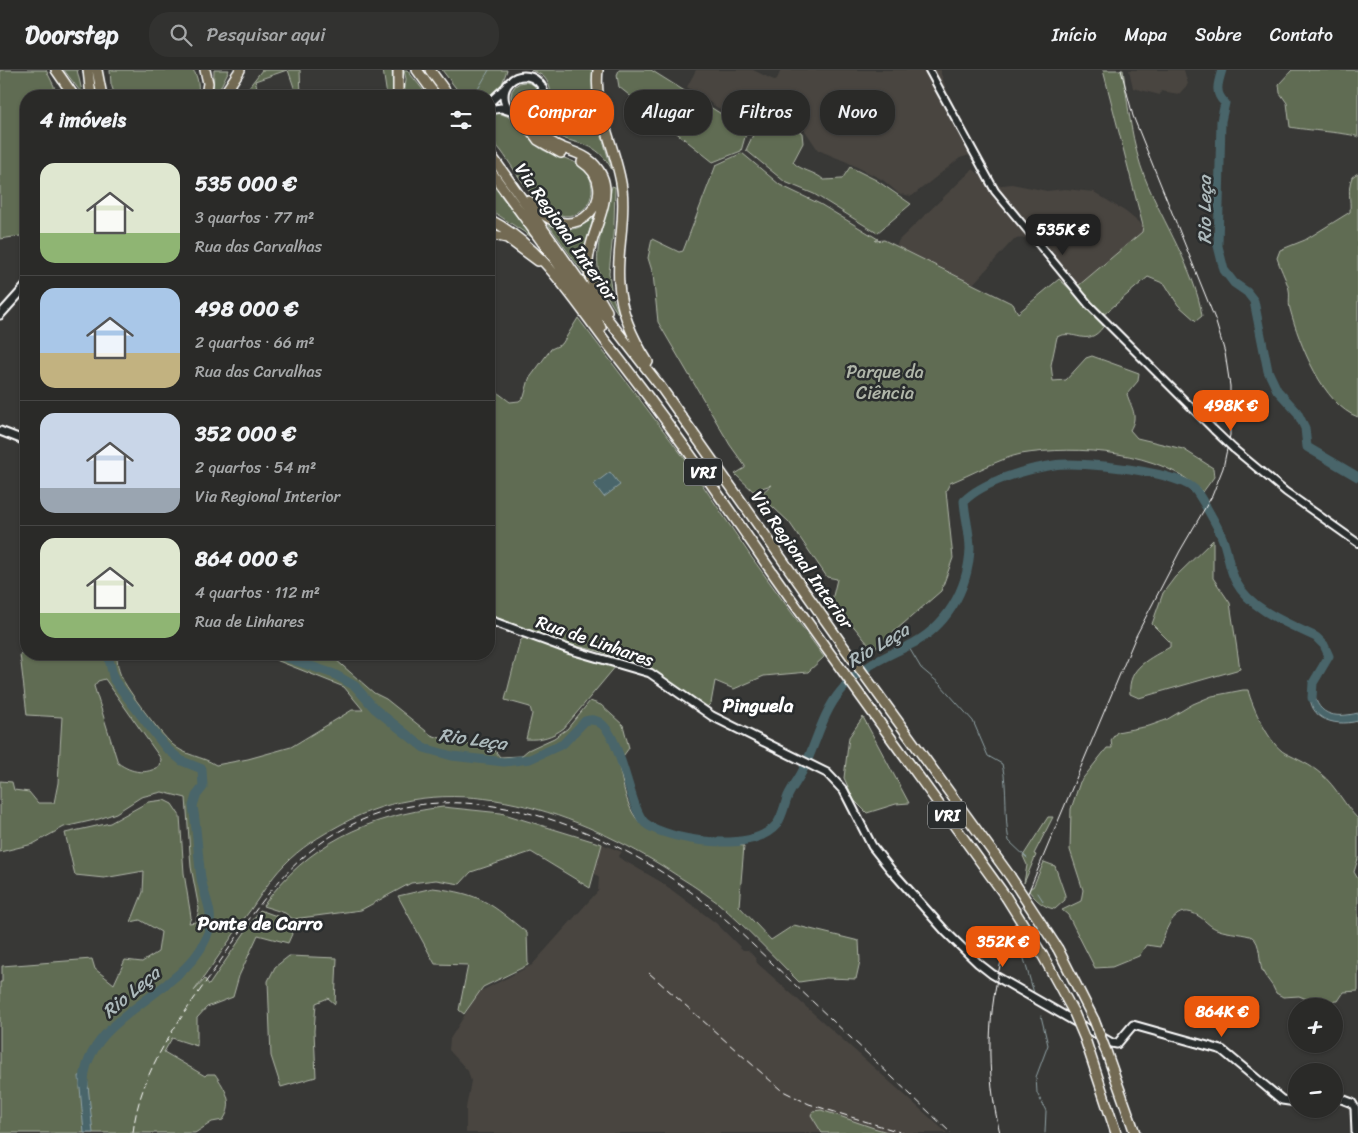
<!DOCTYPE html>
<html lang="pt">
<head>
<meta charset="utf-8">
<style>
	body { margin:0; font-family:Sriracha,sans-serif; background:#323230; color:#f1f3f6; height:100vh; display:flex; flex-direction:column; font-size:19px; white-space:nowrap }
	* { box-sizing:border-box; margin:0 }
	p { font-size:16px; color:#a5a7a8 }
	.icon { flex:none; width:28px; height:28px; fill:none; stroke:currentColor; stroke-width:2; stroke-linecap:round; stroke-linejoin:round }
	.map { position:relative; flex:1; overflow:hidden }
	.side { position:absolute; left:20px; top:20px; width:475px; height:570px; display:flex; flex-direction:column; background:#2a2a28; border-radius:20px; box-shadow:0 1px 4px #0004,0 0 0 1px #464645 }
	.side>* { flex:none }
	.guide { position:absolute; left:510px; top:20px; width:475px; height:45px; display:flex; gap:10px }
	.buttons { position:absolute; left:1288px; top:928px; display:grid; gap:10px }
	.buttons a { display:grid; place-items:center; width:55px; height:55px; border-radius:50%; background:#2a2a28; box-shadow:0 1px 4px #0004,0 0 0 1px #464645; font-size:25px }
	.price { position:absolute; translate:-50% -42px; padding:0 11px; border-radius:10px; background:#ea580c; color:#fff; font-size:16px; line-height:32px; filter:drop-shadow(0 1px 2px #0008) }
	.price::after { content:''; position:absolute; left:50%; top:30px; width:15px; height:11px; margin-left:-8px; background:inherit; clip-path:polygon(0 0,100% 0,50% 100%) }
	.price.on { background:#222; color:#fff }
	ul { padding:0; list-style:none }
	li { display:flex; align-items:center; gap:15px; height:125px; padding:0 20px }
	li+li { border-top:1px solid #464645 }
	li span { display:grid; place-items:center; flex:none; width:140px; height:100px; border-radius:15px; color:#555 }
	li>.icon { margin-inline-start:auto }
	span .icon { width:60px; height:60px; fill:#fffc; stroke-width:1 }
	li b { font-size:21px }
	h2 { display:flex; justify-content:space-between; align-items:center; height:60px; padding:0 20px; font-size:21px }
	.tag { padding:0 18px; border-radius:20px; background:#2a2a28; box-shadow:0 1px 4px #0004,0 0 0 1px #464645; font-size:18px; line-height:45px }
	.tag.on { background:#ea580c; color:#fff }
	header { display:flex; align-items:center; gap:30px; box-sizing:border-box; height:70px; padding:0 25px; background:#2a2a28; border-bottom:1px solid #464645 }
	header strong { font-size:24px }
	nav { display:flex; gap:28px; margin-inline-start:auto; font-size:18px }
	.search { width:350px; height:45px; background:#323230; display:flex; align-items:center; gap:12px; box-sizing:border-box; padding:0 18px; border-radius:20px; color:#a5a7a8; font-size:19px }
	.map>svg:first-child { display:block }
	.built { fill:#494540 }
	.green { fill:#606c53; stroke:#b0b6a9; fill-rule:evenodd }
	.water { fill:#48656b; stroke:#91a3a6 }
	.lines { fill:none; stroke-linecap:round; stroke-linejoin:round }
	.stream { stroke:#91a3a6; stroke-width:1 }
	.river { stroke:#48656b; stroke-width:9 }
	.tertiary-casing { stroke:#fff; stroke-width:10 }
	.secondary-casing { stroke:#fff; stroke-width:11 }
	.motorway-casing { stroke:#fff; stroke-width:12 }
	.tertiary { stroke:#2a2d2e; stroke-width:6 }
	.secondary { stroke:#2a2d2e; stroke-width:7 }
	.motorway { stroke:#736b52; stroke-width:9 }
	.tram { stroke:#fff; stroke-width:1 }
	.rail { stroke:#fff; stroke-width:1; stroke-dasharray:8 4; stroke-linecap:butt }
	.tertiary-bridge-casing { stroke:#fff; stroke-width:10; stroke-linecap:butt }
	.motorway-bridge-casing { stroke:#fff; stroke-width:12; stroke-linecap:butt }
	.tertiary-bridge { stroke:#2a2d2e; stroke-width:6 }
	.motorway-bridge { stroke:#736b52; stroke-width:9 }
	.labels { text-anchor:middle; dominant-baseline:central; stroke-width:5; stroke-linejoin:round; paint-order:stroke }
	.shield { fill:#2a2d2e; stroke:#bfc0c0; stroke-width:1 }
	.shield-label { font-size:16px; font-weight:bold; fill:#fff }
	.street-label { font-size:18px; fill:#fff; stroke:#2a2d2e }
	.park-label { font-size:18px; fill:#b0b6a9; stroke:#2a2d2e }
	.water-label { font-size:19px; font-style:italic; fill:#adbabc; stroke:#2a2d2e }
	.neighbourhood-label { font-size:19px; font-weight:bold; fill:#fff; stroke:#2a2d2e }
</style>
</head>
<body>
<header>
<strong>Doorstep</strong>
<div class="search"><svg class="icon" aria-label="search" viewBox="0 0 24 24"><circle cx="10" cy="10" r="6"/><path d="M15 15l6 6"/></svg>Pesquisar aqui</div>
<nav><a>Início</a><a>Mapa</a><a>Sobre</a><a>Contato</a></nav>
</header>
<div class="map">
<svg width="1358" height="1063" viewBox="0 0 1358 1063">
	<rect width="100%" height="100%" fill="#383836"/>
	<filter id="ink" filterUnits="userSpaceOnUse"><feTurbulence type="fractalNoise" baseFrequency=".02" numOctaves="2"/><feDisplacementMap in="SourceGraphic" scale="10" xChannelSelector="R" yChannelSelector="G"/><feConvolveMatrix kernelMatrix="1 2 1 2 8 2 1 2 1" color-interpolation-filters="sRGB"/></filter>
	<g filter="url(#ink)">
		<!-- built -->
		<path class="built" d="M696,0h57l23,11 5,-11h160v4l7,19 25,56v5l-13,4 -48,38 -13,-2 -16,-14 -36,-18 -29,-12 -16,-24 -35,-22 -16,26 -64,-43z
			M1129,0h55l4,14 -9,10 -18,-3 -1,4 -27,-7z
			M973,99l20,17 19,-2 35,7 18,-2 29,3 32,20 17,14 -1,6 -70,59 -13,-12 -5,-27 -25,-10 -4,-4 -11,1 -41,45 -77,-38 3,-6z
			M602,774l20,8 -4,5 43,25 55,41 27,27h5l8,9 1,4 190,170h-481v-25l5,-27 -3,-10 -19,-21 1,-11 29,-47 53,-27 66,-74 1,-14 -5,-4z"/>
		<!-- green -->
		<path class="green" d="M0,0h46l8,16 1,10h-29v144l-6,-4 -20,3z
			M64,0h13l6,25z
			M110,0h83c5,6 7,19 4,26h-82l-4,-12z
			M214,0h15l-13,26h-3z
			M262,0h25l-32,11 5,15h-18z
			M288,0h12l1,26h-4z
			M383,0h9l1,26h-6z
			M404,0h3l21,26h-24l2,-17z
			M442,0h65l-6,17 -12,10 -27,-1z
			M531,0h62v37l19,63c-4,-8 -10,-16 -18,-21 -13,-8 -36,-8 -46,-20 -9,-12 13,-32 -4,-52 -3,-3 -9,-5 -13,-7z
			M619,0h32l96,60 -6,21 -28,11 -94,-75 -2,-12z
			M1103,0h20c5,37 9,74 22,108 17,43 51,94 57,138l-6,5 -18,-16 -13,-21 -17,-7 -46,39 1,11c-16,22 -29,1 -46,10l-6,28 2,16 13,-1 20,-22 6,-2 47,17 -1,8 -11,13c4,14 12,21 3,36l7,8 46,11 30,19 1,9 -11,15c-43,-42 -125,-47 -182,-38 -20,4 -51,21 -71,29l-4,8 7,67 -12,33 -68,59 -41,-50 5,-21 -10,-2 -38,-55 -29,-27 11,-10 -18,6 -18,-17 10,-6v-2l-15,-21 -72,-123 -5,-48 -5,-16 4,-19 27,13 4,-1 33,-86 26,-12 38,32 40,19 58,35 -3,2 9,-1 129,64 5,9 41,-34 13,12 70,-59 1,-6z
			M1292,0h66v67c-6,-4 -55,-7 -68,-10l-3,-24 -7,-10 -1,-9z
			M511 26a14 14 0 1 1 28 0a14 14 0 1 1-28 0Z
			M765,39l37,24 1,10 -10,19c8,9 21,9 31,18l18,-1 8,-12 26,13 35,24 -34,29 -63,-39 -29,-12 -39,-32z
			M489,44c28,-5 33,24 54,36 13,7 34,9 43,21 15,21 0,50 -26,44 -23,-5 -45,-45 -58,-63 -4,-5 -11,-13 -13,-19 -2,-5 0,-13 0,-19z
			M1358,103v244c-35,-12 -59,-74 -68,-108 -2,-7 1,-15 -2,-23 -3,-9 -8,-18 -11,-28l3,-8 25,-10 45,-28c1,-14 -3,-21 2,-35z
			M489,110l44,58 -44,-29z
			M612,116l3,1 -1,38 -5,48 3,22 7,20c-37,-51 -17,-75 -7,-129z
			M594,145l-12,43 4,19 -38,-53c21,5 28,11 46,-9z
			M578,248l107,141 67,99 72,99 -16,15 -44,4 -30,13 -19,-8 -4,22 -4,4 -54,-37 -55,-19 -34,-8 -75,-28v-229l21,16 9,-1 5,-4 5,-18 22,-30 11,-5z
			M1213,470v38l17,25 10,66 -101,29 -9,-4c-3,-27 21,-36 40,-47v-5l-18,-18 11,-31 12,-16z
			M526,566l90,30 -52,62c-12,9 -23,12 -38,11l6,-25 -2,-7 -25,-7 15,-59z
			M26,583l91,1c0,8 1,15 4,22 6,14 39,57 51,68 13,12 30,12 44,21l32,-6 43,-12 61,-37h11l-19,-23 -83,-33h56l18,5 39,34 12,6 45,36 31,10 27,-2 11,14 21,-1 7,-6 26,-12 13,-9 23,-28 11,4 22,20 6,23 -11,15c5,18 7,40 18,55 19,27 79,24 108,28l-5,60 32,34 23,-15 65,16 1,20 -4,18 -30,-1 -27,4c-26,-26 -53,-55 -81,-79 -17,-13 -36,-24 -54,-36 -96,-59 -218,-101 -324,-42 -20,11 -40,23 -56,40 -15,15 -25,34 -38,51 -17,25 -34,50 -52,75l11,-12 4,6 51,-75 25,9 7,15 -4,9 -30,-8 -19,41 -6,21 -26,10 -10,11v28l-25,-8 -8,14 41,24 2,-2h8c10,15 20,29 8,46l-11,2 -17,11h-195v-151h2v-16l90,-7 3,10 19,15 11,-24 17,2 16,-10 3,-20 -21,-12 -9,2 12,-30 1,-21 -40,7 -29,-3 -10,-42 45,-10 38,-21 16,-2 8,4 8,12 4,57 7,44 -2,6 7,-1 3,-13 -8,-42 -5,-69 -24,-6 -21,5 -25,16 -17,6 -35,8 -31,17 -33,8v-71l12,1 2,8 15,2 9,11h16l4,-20 4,-66 -35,-2 -7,-61zM105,609l56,80 -1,7c-14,9 -28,7 -42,-3l-24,-77 4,-5z
			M1243,620h5c4,17 22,55 37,63 12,6 26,12 36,21 15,12 24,32 37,45v40l-4,13 4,7v112l-14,1 -6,9 -24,1 -15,-6 -16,1 -7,-4c-3,-9 -11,-15 -14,-23 -3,-8 -1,-28 -10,-33 -5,-3 -25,-4 -33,-7 -9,-3 -12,-8 -19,-13 -25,-17 -34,12 -40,30l-14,-2 -7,11 -27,11 -17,1 -27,-53 -6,-5 19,-9 2,-11 -13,-40 1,-41 9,-27 27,-34h5l-1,-8 6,-8 32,-6 17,-6 27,-16 19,-8z
			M863,647l46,86 -13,1 -29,9 -13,-13 -10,-22 5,-41z
			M443,737l58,6 101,31 -12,44 -59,-36 -60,20 -11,12 -24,-4 -25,3 -50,27 -68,9 -8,-6 -22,-7c44,-62 105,-90 180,-99z
			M1048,747h5l-19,37 2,1 -12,28 3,-18 -4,-9z
			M1044,792l11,4 10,29v5l-10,9c-11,-1 -20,-10 -26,-18l2,-4h2z
			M433,818c49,6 57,15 94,45l1,32 -45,22 -19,27 -5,-4 9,-45 -33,-1 -37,-68z
			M289,886l48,2 -2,46 -7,-6 -12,5 -2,28 2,46 -35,10 -10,-31 -3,-75 7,-14z
			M821,1040c24,7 46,17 70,23h-69l-11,-18 2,-4z"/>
		<!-- water -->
		<path class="water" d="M610,402l10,13 -16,12 -10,-13z
			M1311,616l2,1c3,28 20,32 45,26v8c-26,7 -54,-4 -47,-35z
			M85,1005l2,1 6,57h-9l-5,-57z"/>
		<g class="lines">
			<!-- stream -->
			<path class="stream" d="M463,26l15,-7 11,-19
				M908,576l13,22 19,16 33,37 15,35 14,8c6,25 2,52 7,77l18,17
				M1038,823l5,8
				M1022,882l12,41
				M1041,946l7,29 -12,32 1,16 9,18 -1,22"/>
			<!-- river -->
			<path class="river" d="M1222,0c-4,13 -8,23 3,33l-4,18 -3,125 6,24 10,13 13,9 7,9 14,70 9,19 20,22 8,16 2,19 51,30
				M276,584l58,20 21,12 20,23 49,39 28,8 52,6 26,-3 33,-15 22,-23c35,-13 41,84 60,102 8,7 21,10 31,13 29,7 80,13 101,-12 6,-9 7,-18 11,-28 4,-9 11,-17 15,-26 13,-26 19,-56 37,-78 18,-23 42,-34 68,-46 38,-18 60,-56 62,-97 0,-16 -5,-32 -6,-48 20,-20 63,-32 90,-36 25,-4 130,6 143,27 6,9 20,33 24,43 7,15 7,32 15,47 15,28 53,42 80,55l8,8 5,11 -16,27 -1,15
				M84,1015c-1,-71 109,-93 125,-155 5,-19 -5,-33 -8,-52 -3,-23 -4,-48 -8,-72l3,-10 7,-9 -1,-18 -20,-8 -16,-13 -52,-68 -5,-21 1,-5"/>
			<!-- tertiary casing -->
			<g class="tertiary-casing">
				<path id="tertiary" d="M929,0l66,121 94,114 125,125
					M1234,379l52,43 72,51"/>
			</g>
			<!-- secondary casing -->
			<g class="secondary-casing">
				<path id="secondary" d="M504 26a20 20 0 1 1 40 0a20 20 0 1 1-40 0Z
					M489,33l16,-15
					M489,40l12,-2 9,3
					M0,245l26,-29
					M0,361l26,10
					M489,550l82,30 79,23 62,43 115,57 17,18 28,55 19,24 55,62 32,31 14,11 120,69 5,1 16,-19 89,25 60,50 14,2
					M1334,1026l18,7 3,5 1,25"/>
			</g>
			<!-- motorway casing -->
			<g class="motorway-casing">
				<path id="motorway" d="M56,0l18,26
					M88,0l3,26
					M97,0l5,26
					M205,0l3,13 -2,13
					M417,0l19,26
					M430,0l19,26
					M598,0c-5,42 19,78 24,119 4,32 -6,64 -3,95 2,29 14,55 29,78
					M223,26l17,-26
					M398,26v-26
					M538,40c0,52 47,28 64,66 12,26 -15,61 -14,89 1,17 11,32 19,46
					M520,45l18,25 23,13
					M489,82l107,152 64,82 184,261 166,229
					M489,99l106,146 6,13
					M529,131c48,57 96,-12 53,-39
					M489,149c52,27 82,77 117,123 57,72 109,147 161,223 78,111 159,221 239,332
					M489,164l18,4 31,23
					M1058,879l36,71
					M1043,886l31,57
					M1085,969l31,94
					M1106,981l29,82"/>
			</g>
			<!-- tertiary -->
			<use href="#tertiary" class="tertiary"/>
			<!-- secondary -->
			<use href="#secondary" class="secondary"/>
			<!-- motorway -->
			<use href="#motorway" class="motorway"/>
			<!-- tram -->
			<path class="tram" d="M1000,1063c-15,-61 -13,-122 4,-183l132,-314 44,-85 32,-55 11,-28 7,-33v-49l-5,-33 -10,-34 -82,-203 -12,-46"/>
			<!-- rail -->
			<path class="rail" d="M649,903l132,117 28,14 94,29
				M133,1063c7,-65 49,-116 84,-167 31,-45 59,-91 104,-123 128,-92 309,-10 412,83l218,207"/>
			<!-- tertiary-bridge casing -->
			<g class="tertiary-bridge-casing">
				<path id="tertiary-bridge" d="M1214,360l20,19"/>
			</g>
			<!-- motorway-bridge casing -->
			<g class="motorway-bridge-casing">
				<path id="motorway-bridge" d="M1010,806l48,73
					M1006,827l37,59
					M1074,943l11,26
					M1094,950l12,31"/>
			</g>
			<!-- tertiary-bridge -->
			<use href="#tertiary-bridge" class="tertiary-bridge"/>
			<!-- motorway-bridge -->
			<use href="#motorway-bridge" class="motorway-bridge"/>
		</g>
	</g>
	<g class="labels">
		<!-- shield labels -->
		<g class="shield">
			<rect x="684" y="388.5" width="38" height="27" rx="4"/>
			<rect x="928" y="731.5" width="38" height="27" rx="4"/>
		</g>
		<g class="shield-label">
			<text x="703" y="402">VRI</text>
			<text x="947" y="745">VRI</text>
		</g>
		<!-- street labels -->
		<g class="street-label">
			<text transform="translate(566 162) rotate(55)">Via Regional Interior</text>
			<text transform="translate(802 490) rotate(55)">Via Regional Interior</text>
			<text transform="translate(595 571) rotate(19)">Rua de Linhares</text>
		</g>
		<!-- park labels -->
		<g class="park-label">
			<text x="885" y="302">Parque da<tspan x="885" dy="21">Ciência</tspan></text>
		</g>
		<!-- water labels -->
		<g class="water-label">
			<text transform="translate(1204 140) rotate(-90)">Rio Leça</text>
			<text transform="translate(878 575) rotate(-31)">Rio Leça</text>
			<text transform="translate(473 669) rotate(8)">Rio Leça</text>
			<text transform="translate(131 922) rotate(-40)">Rio Leça</text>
		</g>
		<!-- neighbourhood labels -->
		<g class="neighbourhood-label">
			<text x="758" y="635">Pinguela</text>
			<text x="260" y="853">Ponte de Carro</text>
		</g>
	</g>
</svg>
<div class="buttons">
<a>+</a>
<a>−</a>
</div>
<b class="price on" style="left:1063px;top:186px">535K €</b>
<b class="price" style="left:1231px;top:362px">498K €</b>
<b class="price" style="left:1003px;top:898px">352K €</b>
<b class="price" style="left:1222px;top:968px">864K €</b>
<div class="guide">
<a class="tag on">Comprar</a>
<a class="tag">Alugar</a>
<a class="tag">Filtros</a>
<a class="tag">Novo</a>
</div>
<section class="side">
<h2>4 imóveis<svg class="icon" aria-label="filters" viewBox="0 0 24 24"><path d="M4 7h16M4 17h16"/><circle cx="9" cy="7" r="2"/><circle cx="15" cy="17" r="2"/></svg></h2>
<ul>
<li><span style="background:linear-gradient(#dfe7d0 70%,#8fb573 0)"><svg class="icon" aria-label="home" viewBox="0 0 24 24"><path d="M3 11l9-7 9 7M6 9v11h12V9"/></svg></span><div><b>535 000 €</b><p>3 quartos · 77 m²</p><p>Rua das Carvalhas</p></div></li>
<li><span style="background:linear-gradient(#a9c7e8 65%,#c2b280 0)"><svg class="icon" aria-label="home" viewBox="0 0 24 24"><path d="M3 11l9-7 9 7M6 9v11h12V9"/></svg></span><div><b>498 000 €</b><p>2 quartos · 66 m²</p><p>Rua das Carvalhas</p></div></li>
<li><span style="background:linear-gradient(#c9d6e8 75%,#9aa5b1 0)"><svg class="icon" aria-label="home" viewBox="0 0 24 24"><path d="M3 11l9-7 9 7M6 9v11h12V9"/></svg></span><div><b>352 000 €</b><p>2 quartos · 54 m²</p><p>Via Regional Interior</p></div></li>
<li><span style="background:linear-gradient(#dfe7d0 75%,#8fb573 0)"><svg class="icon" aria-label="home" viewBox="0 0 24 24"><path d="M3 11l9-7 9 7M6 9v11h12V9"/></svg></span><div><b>864 000 €</b><p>4 quartos · 112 m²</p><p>Rua de Linhares</p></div></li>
</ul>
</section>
</div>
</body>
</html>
